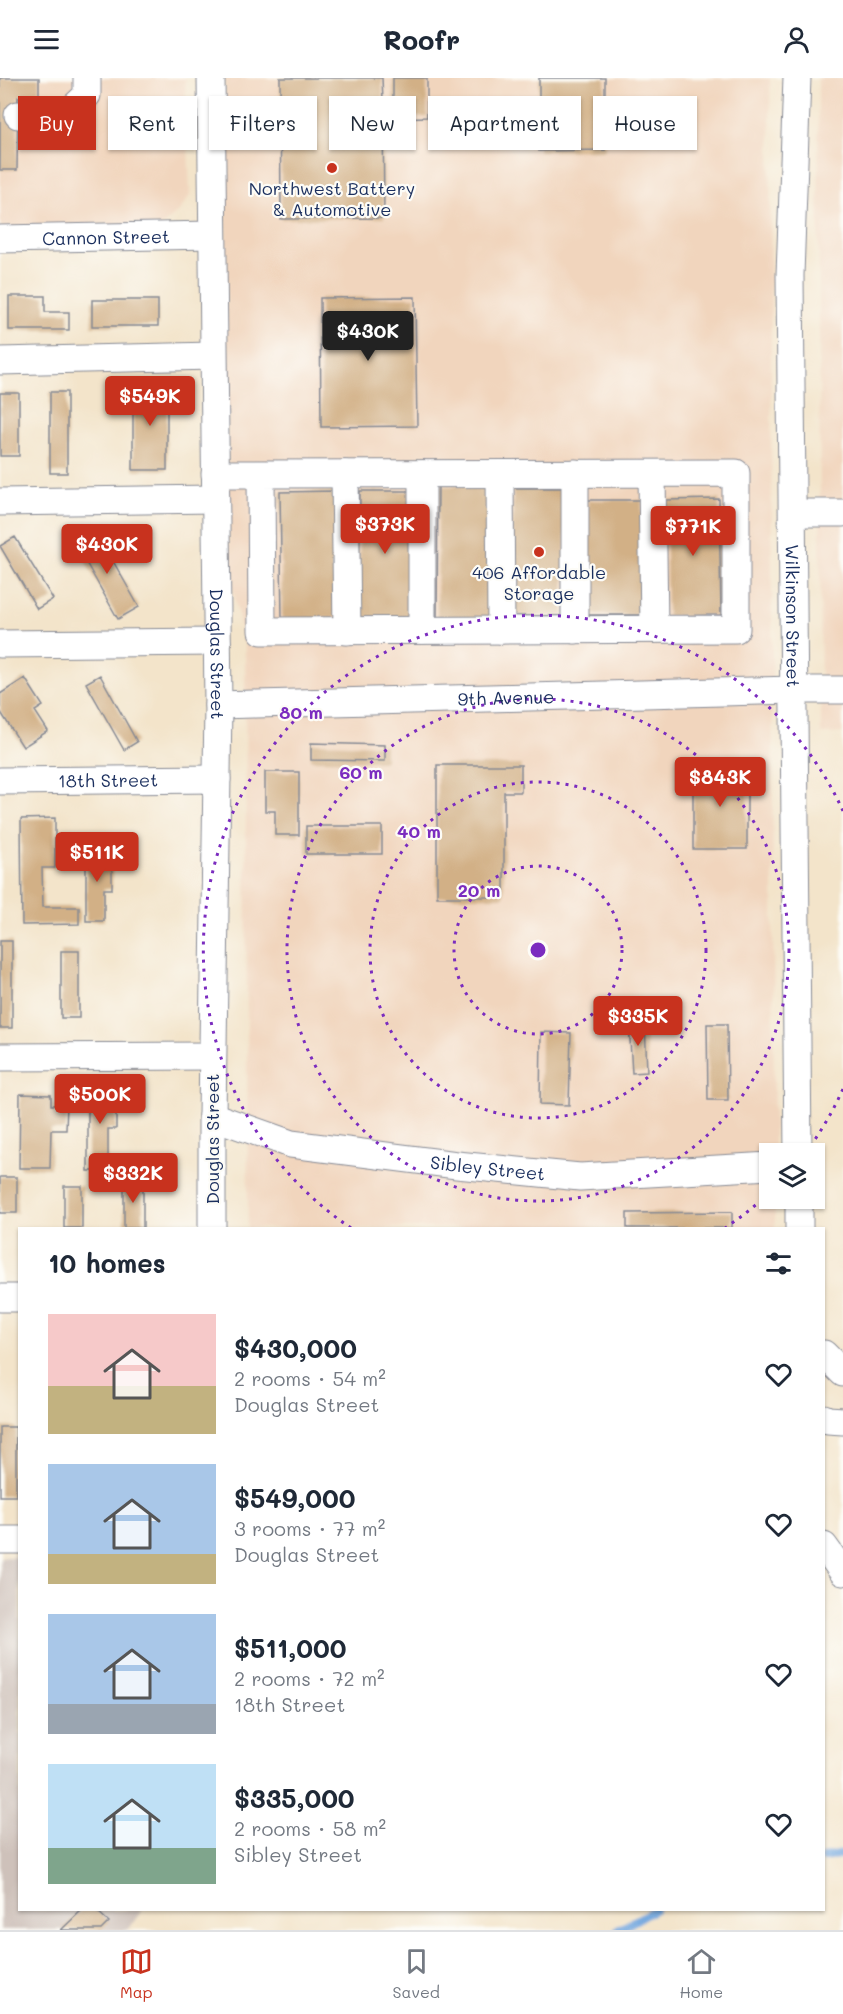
<!DOCTYPE html>
<html lang="en">
<head>
<meta charset="utf-8">
<style>
	body { margin:0; font-family:Mali,sans-serif; background:#f2f2f3; color:#1f2937; height:100vh; display:flex; flex-direction:column; font-size:22px; white-space:nowrap }
	* { box-sizing:border-box; margin:0 }
	p { font-size:20px; color:#747a83 }
	.icon { flex:none; width:33px; height:33px; fill:none; stroke:currentColor; stroke-width:2; stroke-linecap:round; stroke-linejoin:round }
	.map { position:relative; flex:1; overflow:hidden }
	.details { position:absolute; left:18px; top:1149px; width:807px; height:684px; display:flex; flex-direction:column; background:#fff; border-radius:0px; box-shadow:0 2px 4px #0004 }
	.details>* { flex:none }
	.banner { position:absolute; left:18px; top:18px; width:807px; height:54px; display:flex; gap:12px }
	.fabs { position:absolute; left:759px; top:1065px; display:grid; gap:12px }
	.fabs a { display:grid; place-items:center; width:66px; height:66px; border-radius:0px; background:#fff; box-shadow:0 2px 4px #0004; font-size:30px }
	.price { position:absolute; translate:-50% -51px; padding:0 14px; border-radius:6px; background:#c8321e; color:#fff; font-size:20px; line-height:39px; filter:drop-shadow(0 2px 3px #0008) }
	.price::after { content:''; position:absolute; left:50%; top:36px; width:18px; height:14px; margin-left:-9px; background:inherit; clip-path:polygon(0 0,100% 0,50% 100%) }
	.price.on { background:#222; color:#fff }
	ul { padding:0; list-style:none }
	li { display:flex; align-items:center; gap:18px; height:150px; padding:0 30px }
	li span { display:grid; place-items:center; flex:none; width:168px; height:120px; border-radius:0px; color:#555 }
	li>.icon { margin-inline-start:auto }
	span .icon { width:72px; height:72px; fill:#fffc; stroke-width:1 }
	li b { font-size:26px }
	h2 { display:flex; justify-content:space-between; align-items:center; height:72px; padding:0 30px; font-size:26px }
	.tag { padding:0 21px; border-radius:0px; background:#fff; box-shadow:0 2px 4px #0004; font-size:21px; line-height:54px }
	.tag.on { background:#c8321e; color:#fff }
	header { display:flex; justify-content:space-between; align-items:center; height:78px; padding:0 30px; background:#fff; font-size:27px; font-weight:700 }
	.menu { display:flex; justify-content:space-around; align-items:center; height:84px; border-top:2px solid #e0e1e3; background:#fff; font-size:16px; color:#747a83 }
	.menu a { display:grid; justify-items:center; gap:3px }
	.menu .on { color:#c8321e }
	.map>svg:first-child { display:block }
	.built { fill:#f1d5bd }
	.industrial { fill:#cec1ba }
	.lines { fill:none; stroke-linecap:round; stroke-linejoin:round }
	.stream { stroke:#71a6de; stroke-width:8 }
	.building { fill:#d2b086 }
	.minor-casing { stroke:#878a94; stroke-width:29 }
	.minor { stroke:#fff; stroke-width:27 }
	.ring { fill:none; stroke:#7b2cbf; stroke-width:3; stroke-dasharray:3 6 }
	.poi-dot { fill:#c8321e; stroke:#fdfcf7; stroke-width:2 }
	.labels { text-anchor:middle; dominant-baseline:central; stroke-width:4.5; stroke-linejoin:round; paint-order:stroke }
	.poi-label { font-size:18px; fill:#1b2f5e; stroke:#fdfcf7 }
	.street-label { font-size:18px; fill:#1b2f5e; stroke:#fdfcf7 }
	.centre { fill:#7b2cbf; stroke:#fdfcf7; stroke-width:3 }
	.ring-label { font-size:18px; text-anchor:middle; font-weight:bold; fill:#7b2cbf; stroke:#fdfcf7; stroke-width:4.5; stroke-linejoin:round; paint-order:stroke }
</style>
</head>
<body>
<header><svg class="icon" aria-label="menu" viewBox="0 0 24 24"><path d="M4 6h16M4 12h16M4 18h16"/></svg>Roofr<svg class="icon" aria-label="person" viewBox="0 0 24 24"><circle cx="12" cy="8" r="4"/><path d="M4 21q1-7 8-7t8 7"/></svg></header>
<div class="map">
<svg width="843" height="1852" viewBox="0 0 843 1852">
	<rect width="100%" height="100%" fill="#fdfcf7"/>
	<filter id="ink" filterUnits="userSpaceOnUse"><feTurbulence type="fractalNoise" baseFrequency=".0167" numOctaves="2"/><feDisplacementMap in="SourceGraphic" scale="12" xChannelSelector="R" yChannelSelector="G"/><feConvolveMatrix kernelMatrix="1 2 1 2 8 2 1 2 1" color-interpolation-filters="sRGB"/></filter>
	<filter id="wash" filterUnits="userSpaceOnUse"><feTurbulence type="fractalNoise" baseFrequency=".008" numOctaves="4" result="noise"/><feDisplacementMap in="SourceGraphic" scale="24" xChannelSelector="R" yChannelSelector="G"/><feGaussianBlur stdDeviation="1.35" result="paint"/><feColorMatrix in="noise" values="0 0 0 0 0 0 0 0 0 0 0 0 0 0 0 0 0 1.4 0 .05"/><feComposite in="paint" operator="in"/></filter>
	<g filter="url(#wash)">
		<rect width="100%" height="100%" fill="#f3e4ca"/>
		<!-- built -->
		<path class="built" d="M0,0h185l5,117 -11,16 -21,18 -158,2z
			M225,0h545l4,1075 -4,1v44l5,1v29h-527l-3,-579 -13,-64 -4,-58z
			M818,0h25v655l-22,1z"/>
		<!-- industrial -->
		<path class="industrial" d="M0,1479h19l1,353h122l-14,20h-128z"/>
		<g class="lines">
			<!-- stream -->
			<path class="stream" d="M824,1780l19,-4
				M618,1852l36,-20"/>
		</g>
		<g id="blocks">
			<!-- building -->
			<path class="building" d="M0,0h39v19h-21l-1,73h-17z
				M280,0h102l1,23h10v-23h34v39l-33,1v-9h-11l1,109 -103,1z
				M539,0h66v72l-66,1z
				M9,218h36v16h24v18h-60z
				M415,219l2,129 -96,1 -1,-129z
				M92,222h66v26h-66z
				M133,307h34v85h-34z
				M50,314h17v81h-17z
				M0,315h19v63h-19z
				M438,408h56l-1,133h-56z
				M513,410h53l-2,128h-52z
				M335,413l1,127 -54,1 -2,-127z
				M360,413h50v127h-51z
				M719,421l2,116 -54,1 -2,-116z
				M588,422h54v115h-55z
				M96,453l43,76 -21,12 -43,-76z
				M15,459l38,62 -16,10 -37,-63z
				M100,597l37,67 -13,8 -38,-67z
				M25,600l18,28 -8,5 13,20 -25,16 -23,-36v-17z
				M311,665l74,2v16l-74,-1z
				M437,687h84v27h-17v105h-67z
				M693,688h54v83h-54z
				M265,694h34v63h-24v-24h-10z
				M55,740v50h-13l1,39h36v17l-57,1 -1,-106z
				M306,748h76v28h-76z
				M86,769h19v18h7v24h-8v32h-18z
				M0,863h12v87h-12z
				M61,873h18v67h-18z
				M645,944l2,50 -15,1 -3,-50z
				M707,946h20l1,76h-20z
				M541,954l30,1 -2,72 -29,-1z
				M88,1008h28v43h-8v42h-20z
				M20,1016l31,1v10h16l-1,25h-15l-1,38h-31z
				M0,1099h17v36h-17z
				M124,1102h19v48h-19z
				M64,1108h18v42h-18z
				M732,1134v16h-105v-15z
				M0,1349h16v69h-16z
				M82,1832h14l13,12 -8,8h-40z"/>
		</g>
	</g>
	<g filter="url(#ink)">
		<use href="#blocks" fill-opacity="0" stroke="#878a94" stroke-width="1.5"/>
		<g class="lines">
			<!-- minor casing -->
			<g class="minor-casing">
				<g id="minor">
					<path id="s1" d="M211,0l7,627 -6,411v112"/>
					<path id="s2" d="M797,0l-7,197 8,879"/>
					<path d="M18,37h27l26,-5 16,-15v-17"/>
					<path id="s3" d="M0,161l212,-4"/>
					<path d="M0,283l213,-5"/>
					<path d="M575,395v157"/>
					<path d="M215,396l521,-1v156l-474,2 -1,-157"/>
					<path d="M345,396l2,157"/>
					<path d="M422,396v156"/>
					<path d="M500,396l1,156"/>
					<path d="M652,396l2,155"/>
					<path d="M0,424l215,-3"/>
					<path d="M793,435h50"/>
					<path d="M0,566l217,-2"/>
					<path id="s4" d="M218,627l577,-15h48"/>
					<path id="s5" d="M0,703l217,-2"/>
					<path d="M0,979l212,-1"/>
					<path id="s6" d="M212,1038l79,28 166,21 123,12 190,-11"/>
					<path d="M799,1120v30"/>
					<path d="M0,1220h20"/>
					<path d="M824,1276l19,19"/>
					<path d="M824,1340l4,2 15,1"/>
					<path d="M0,1462h20"/>
					<path d="M824,1468l19,26"/>
				</g>
			</g>
			<!-- minor -->
			<use href="#minor" class="minor"/>
		</g>
	</g>
	<!-- distance rings -->
	<g class="ring">
		<circle cx="538" cy="872" r="84"/>
		<circle cx="538" cy="872" r="168"/>
		<circle cx="538" cy="872" r="251"/>
		<path d="M843 1011A335 335 0 0 1 806 1074M769 1115A335 335 0 0 1 725 1150M351 1150A335 335 0 1 1 843 733"/>
	</g>
	<!-- markers -->
	<g class="poi-dot">
		<circle cx="332" cy="90" r="6"/>
		<circle cx="539" cy="474" r="6"/>
	</g>
	<g class="labels">
		<!-- poi labels -->
		<g class="poi-label">
			<text x="332" y="110">Northwest Battery<tspan x="332" dy="21">&amp; Automotive</tspan></text>
			<text x="539" y="494">406 Affordable<tspan x="539" dy="21">Storage</tspan></text>
		</g>
		<!-- street labels -->
		<g class="street-label">
			<text stroke="none"><textPath href="#s3" startOffset="106">Cannon Street</textPath></text>
			<text stroke="none"><textPath href="#s2" startOffset="538">Wilkinson Street</textPath></text>
			<text stroke="none"><textPath href="#s1" startOffset="576">Douglas Street</textPath></text>
			<text stroke="none"><textPath href="#s4" startOffset="288">9th Avenue</textPath></text>
			<text stroke="none"><textPath href="#s5" startOffset="108">18th Street</textPath></text>
			<text transform="translate(212 1061) rotate(-90)">Douglas Street</text>
			<text stroke="none"><textPath href="#s6" startOffset="282">Sibley Street</textPath></text>
		</g>
	</g>
	<circle cx="538" cy="872" r="9" class="centre"/>
	<g class="ring-label">
		<text x="301" y="641">80 m</text>
		<text x="361" y="701">60 m</text>
		<text x="419" y="760">40 m</text>
		<text x="479" y="819">20 m</text>
	</g>
</svg>
<div class="fabs">
<a><svg class="icon" aria-label="layers" viewBox="0 0 24 24"><path d="M12 4l9 5-9 5-9-5zM3 14l9 5 9-5"/></svg></a>
</div>
<b class="price on" style="left:368px;top:284px">$430K</b>
<b class="price" style="left:150px;top:349px">$549K</b>
<b class="price" style="left:385px;top:477px">$373K</b>
<b class="price" style="left:693px;top:479px">$771K</b>
<b class="price" style="left:107px;top:497px">$430K</b>
<b class="price" style="left:720px;top:730px">$843K</b>
<b class="price" style="left:97px;top:805px">$511K</b>
<b class="price" style="left:638px;top:969px">$335K</b>
<b class="price" style="left:100px;top:1047px">$500K</b>
<b class="price" style="left:133px;top:1126px">$332K</b>
<div class="banner">
<a class="tag on">Buy</a>
<a class="tag">Rent</a>
<a class="tag">Filters</a>
<a class="tag">New</a>
<a class="tag">Apartment</a>
<a class="tag">House</a>
</div>
<section class="details">
<h2>10 homes<svg class="icon" aria-label="filters" viewBox="0 0 24 24"><path d="M4 7h16M4 17h16"/><circle cx="9" cy="7" r="2"/><circle cx="15" cy="17" r="2"/></svg></h2>
<ul>
<li><span style="background:linear-gradient(#f6c9c9 60%,#c2b280 0)"><svg class="icon" aria-label="home" viewBox="0 0 24 24"><path d="M3 11l9-7 9 7M6 9v11h12V9"/></svg></span><div><b>$430,000</b><p>2 rooms · 54 m²</p><p>Douglas Street</p></div><svg class="icon" aria-label="heart" viewBox="0 0 24 24"><path d="M12 20l-8-8c-3-5 5-10 8-4 3-6 11-1 8 4z"/></svg></li>
<li><span style="background:linear-gradient(#a9c7e8 75%,#c2b280 0)"><svg class="icon" aria-label="home" viewBox="0 0 24 24"><path d="M3 11l9-7 9 7M6 9v11h12V9"/></svg></span><div><b>$549,000</b><p>3 rooms · 77 m²</p><p>Douglas Street</p></div><svg class="icon" aria-label="heart" viewBox="0 0 24 24"><path d="M12 20l-8-8c-3-5 5-10 8-4 3-6 11-1 8 4z"/></svg></li>
<li><span style="background:linear-gradient(#a9c7e8 75%,#9aa5b1 0)"><svg class="icon" aria-label="home" viewBox="0 0 24 24"><path d="M3 11l9-7 9 7M6 9v11h12V9"/></svg></span><div><b>$511,000</b><p>2 rooms · 72 m²</p><p>18th Street</p></div><svg class="icon" aria-label="heart" viewBox="0 0 24 24"><path d="M12 20l-8-8c-3-5 5-10 8-4 3-6 11-1 8 4z"/></svg></li>
<li><span style="background:linear-gradient(#bfe0f5 70%,#7fa58c 0)"><svg class="icon" aria-label="home" viewBox="0 0 24 24"><path d="M3 11l9-7 9 7M6 9v11h12V9"/></svg></span><div><b>$335,000</b><p>2 rooms · 58 m²</p><p>Sibley Street</p></div><svg class="icon" aria-label="heart" viewBox="0 0 24 24"><path d="M12 20l-8-8c-3-5 5-10 8-4 3-6 11-1 8 4z"/></svg></li>
</ul>
</section>
</div>
<nav class="menu">
<a class="on"><svg class="icon" aria-label="map" viewBox="0 0 24 24"><path d="M3 6l6-2 6 2 6-2v14l-6 2-6-2-6 2zM9 4v14M15 6v14"/></svg>Map</a>
<a><svg class="icon" aria-label="saved" viewBox="0 0 24 24"><path d="M7 4h10v16l-5-4-5 4z"/></svg>Saved</a>
<a><svg class="icon" aria-label="home" viewBox="0 0 24 24"><path d="M3 11l9-7 9 7M6 9v11h12V9"/></svg>Home</a>
</nav>
</body>
</html>
